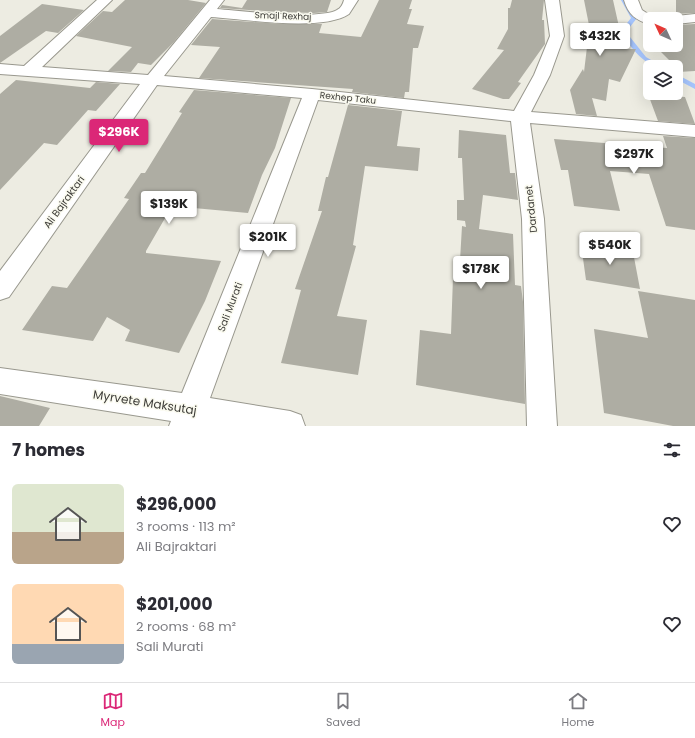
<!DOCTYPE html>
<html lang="en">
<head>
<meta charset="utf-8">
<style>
	body { margin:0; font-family:Poppins,sans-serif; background:#f7f7f7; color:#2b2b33; height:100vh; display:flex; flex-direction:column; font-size:15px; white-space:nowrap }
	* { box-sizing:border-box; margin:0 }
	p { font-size:13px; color:#7c7c81 }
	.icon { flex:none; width:22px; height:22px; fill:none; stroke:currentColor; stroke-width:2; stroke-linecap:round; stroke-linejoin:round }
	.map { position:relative; height:426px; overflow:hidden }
	.side { display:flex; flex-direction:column; background:#fff; flex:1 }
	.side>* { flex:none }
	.needle { width:26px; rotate:314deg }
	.controls { position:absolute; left:643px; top:12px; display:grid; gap:8px }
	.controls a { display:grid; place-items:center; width:40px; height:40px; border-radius:6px; background:#fff; box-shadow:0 4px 16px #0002; font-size:20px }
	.price { position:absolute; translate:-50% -34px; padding:0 9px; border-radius:4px; background:#fff; color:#222; font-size:13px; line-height:26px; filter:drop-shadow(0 1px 2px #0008) }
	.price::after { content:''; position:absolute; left:50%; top:24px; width:12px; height:9px; margin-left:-6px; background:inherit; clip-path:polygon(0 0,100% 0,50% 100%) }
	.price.current { background:#db2777; color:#fff }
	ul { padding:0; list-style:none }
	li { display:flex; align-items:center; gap:12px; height:100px; padding:0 12px }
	li span { display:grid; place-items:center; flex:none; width:112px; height:80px; border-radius:6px; color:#555 }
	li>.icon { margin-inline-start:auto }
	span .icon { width:48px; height:48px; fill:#fffc; stroke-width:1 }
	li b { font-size:17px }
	h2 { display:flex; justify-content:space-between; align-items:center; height:48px; padding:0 12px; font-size:17px }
	.dock { display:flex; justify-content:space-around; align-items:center; height:56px; border-top:1px solid #e1e1e2; background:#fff; font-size:11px; color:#7c7c81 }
	.dock a { display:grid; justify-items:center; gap:2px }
	.dock .current { color:#db2777 }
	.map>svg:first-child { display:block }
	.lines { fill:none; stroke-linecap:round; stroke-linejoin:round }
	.stream { fill:#a6c5fd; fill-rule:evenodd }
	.building { fill:#aeada3 }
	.minor-casing { stroke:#99988e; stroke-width:2 }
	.minor { fill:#fff; fill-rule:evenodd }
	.labels { text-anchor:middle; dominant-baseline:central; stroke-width:3; stroke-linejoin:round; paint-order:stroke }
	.far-street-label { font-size:9px; fill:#3d3c38; stroke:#fafaef }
	.street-label { font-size:10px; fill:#3d3c38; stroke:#fafaef }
	.near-street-label { font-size:12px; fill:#3d3c38; stroke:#fafaef }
</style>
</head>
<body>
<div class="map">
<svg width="695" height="426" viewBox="0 0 695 426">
	<rect width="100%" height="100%" fill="#edece2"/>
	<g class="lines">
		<!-- stream -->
		<path class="stream" d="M621,0h4l12,18 -11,14 20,25 17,10c-20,0 -32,-21 -43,-35l11,-14z
			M676,74l19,10v5l-19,-10z"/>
	</g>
	<!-- building -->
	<path class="building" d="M125,0h63l18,3 -33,40 -22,22 -13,-2 -7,9 -23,-1 24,-24 -56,-11 27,-25 9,1z
		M247,0h84l-4,12 -13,1 -34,-1 -60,-4 2,-3 20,3z
		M379,0h33l-3,9h3l-5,15 17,2 -6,22h-5l-4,44h-4l-1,6 -52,-6 1,-3 -154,-11 21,-31 -29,-2 21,-26 70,5h40l-3,9 42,4z
		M512,0h32l-2,20h2l1,24 -27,38 3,1 -12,16h-6l-31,-10 32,-39 -7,-1 11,-20v-21h2z
		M584,0h29l11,49h12l-16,33 -11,-3 -3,22 -14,-3 5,18 -21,-2 -6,-24 13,-21 1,3 3,-25 -3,-23 5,1z
		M676,0h19v13l-19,1z
		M42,4l42,6 -26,23 -12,-2 -46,32v-27z
		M695,24v47l-17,1 -2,-5 -19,-19h19v-23z
		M16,80l74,8 6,-6 24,2 -24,27 -8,-1 -31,35 -13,-2 -44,47v-96z
		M194,90l97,8 -16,50 -13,27 -14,38 -76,-7 -26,45v2l75,8 -16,40 -26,52 -54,-12 5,-11 -23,-13 -14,24 -71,-11 30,-44 15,2 62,-89 -5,-1 17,-25h4l37,-60 -3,-1z
		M648,94l37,3 10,27 -37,-3z
		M348,105l54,6 -5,35 23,2 -2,23 -53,-5 -12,79 3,1 -19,70 30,4 -9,55 -77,-12 20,-73 -6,-1 27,-78h-4l8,-34h2z
		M459,130l47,5 4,38h5l3,27 -35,-5 -4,34 34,5 2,51 6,1 2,16 2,102 -109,-19 4,-55 31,4 2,-57 6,1 3,-52 4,1 -1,-6 -8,-1v-20h7l-2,-42h-4z
		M663,136l32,2v92l-29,-4 -17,-52 -39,-3 10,40 -46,-5 -6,-36h-7l-7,-31 113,9z
		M581,244l52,8 7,37 -54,-9z
		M638,291l57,9v126h-22l-69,-13 -10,-84 54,9z
		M0,396l50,12 -11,18h-39z"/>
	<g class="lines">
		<!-- minor casing -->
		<g class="minor-casing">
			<path id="minor" d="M97,0h15l-70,67 106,8 62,-75h14l-7,9c24,2 103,11 120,1 4,-2 6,-6 7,-10h14l-9,14c-26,18 -106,5 -138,3l-47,59 148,13 202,22 20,-36 16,-39 -5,-36h14l5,36 -14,39 -19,37 164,13v12l-165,-14 14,96 13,207h-30l-5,-207 -11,-98 -193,-21 -108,298 80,13 11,4 4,11h-136l2,-5 -171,-27v-26l182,25 120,-295 -145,-13 -148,212 -9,3v-29l140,-187 -140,-10v-10l24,2z
				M624,0h14l4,10 14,9h-6v5c-14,-3 -22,-10 -26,-24z
				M695,14v8l-19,2v-5h-6l6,-3z"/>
		</g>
		<!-- minor -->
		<use href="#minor" class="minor"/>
	</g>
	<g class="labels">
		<!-- far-street labels -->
		<g class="far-street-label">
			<text transform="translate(283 16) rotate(2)">Smajl Rexhaj</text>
			<text transform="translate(348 98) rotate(6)">Rexhep Taku</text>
		</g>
		<!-- street labels -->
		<g class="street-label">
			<text transform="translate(64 202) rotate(-54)">Ali Bajraktari</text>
			<text transform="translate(531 209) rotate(-96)">Dardanet</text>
			<text transform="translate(230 307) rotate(-69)">Sali Murati</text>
		</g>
		<!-- near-street labels -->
		<g class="near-street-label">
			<text transform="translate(145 402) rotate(9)">Myrvete Maksutaj</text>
		</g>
	</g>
</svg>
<div class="controls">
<a><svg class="needle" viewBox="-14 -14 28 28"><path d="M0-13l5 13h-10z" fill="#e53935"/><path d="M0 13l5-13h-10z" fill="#7c7c81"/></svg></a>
<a><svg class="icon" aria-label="layers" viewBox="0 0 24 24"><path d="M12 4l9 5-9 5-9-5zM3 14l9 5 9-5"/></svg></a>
</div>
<b class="price" style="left:600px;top:57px">$432K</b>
<b class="price current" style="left:119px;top:153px">$296K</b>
<b class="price" style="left:634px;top:175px">$297K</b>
<b class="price" style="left:169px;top:225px">$139K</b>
<b class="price" style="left:268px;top:258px">$201K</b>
<b class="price" style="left:610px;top:266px">$540K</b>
<b class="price" style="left:481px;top:290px">$178K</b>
</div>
<section class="side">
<h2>7 homes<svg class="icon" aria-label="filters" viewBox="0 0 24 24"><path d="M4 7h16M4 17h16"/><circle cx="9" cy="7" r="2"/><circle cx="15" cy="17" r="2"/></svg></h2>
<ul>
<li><span style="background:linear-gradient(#dfe7d0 60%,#b9a48a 0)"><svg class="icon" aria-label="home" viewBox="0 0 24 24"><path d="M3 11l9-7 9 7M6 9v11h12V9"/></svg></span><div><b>$296,000</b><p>3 rooms · 113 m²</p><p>Ali Bajraktari</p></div><svg class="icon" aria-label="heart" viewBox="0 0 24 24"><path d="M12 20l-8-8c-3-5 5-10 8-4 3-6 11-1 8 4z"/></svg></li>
<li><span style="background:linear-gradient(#ffd9b3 75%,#9aa5b1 0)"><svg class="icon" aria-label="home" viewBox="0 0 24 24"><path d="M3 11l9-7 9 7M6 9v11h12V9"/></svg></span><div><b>$201,000</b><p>2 rooms · 68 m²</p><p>Sali Murati</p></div><svg class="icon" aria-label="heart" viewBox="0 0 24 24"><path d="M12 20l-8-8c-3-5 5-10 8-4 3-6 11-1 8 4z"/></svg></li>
</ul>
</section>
<nav class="dock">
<a class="current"><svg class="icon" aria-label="map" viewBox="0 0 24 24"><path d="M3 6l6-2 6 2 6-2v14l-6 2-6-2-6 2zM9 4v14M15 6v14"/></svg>Map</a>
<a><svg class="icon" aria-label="saved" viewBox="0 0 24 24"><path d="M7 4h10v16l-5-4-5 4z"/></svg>Saved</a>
<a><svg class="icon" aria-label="home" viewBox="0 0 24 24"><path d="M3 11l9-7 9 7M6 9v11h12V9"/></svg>Home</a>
</nav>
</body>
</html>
